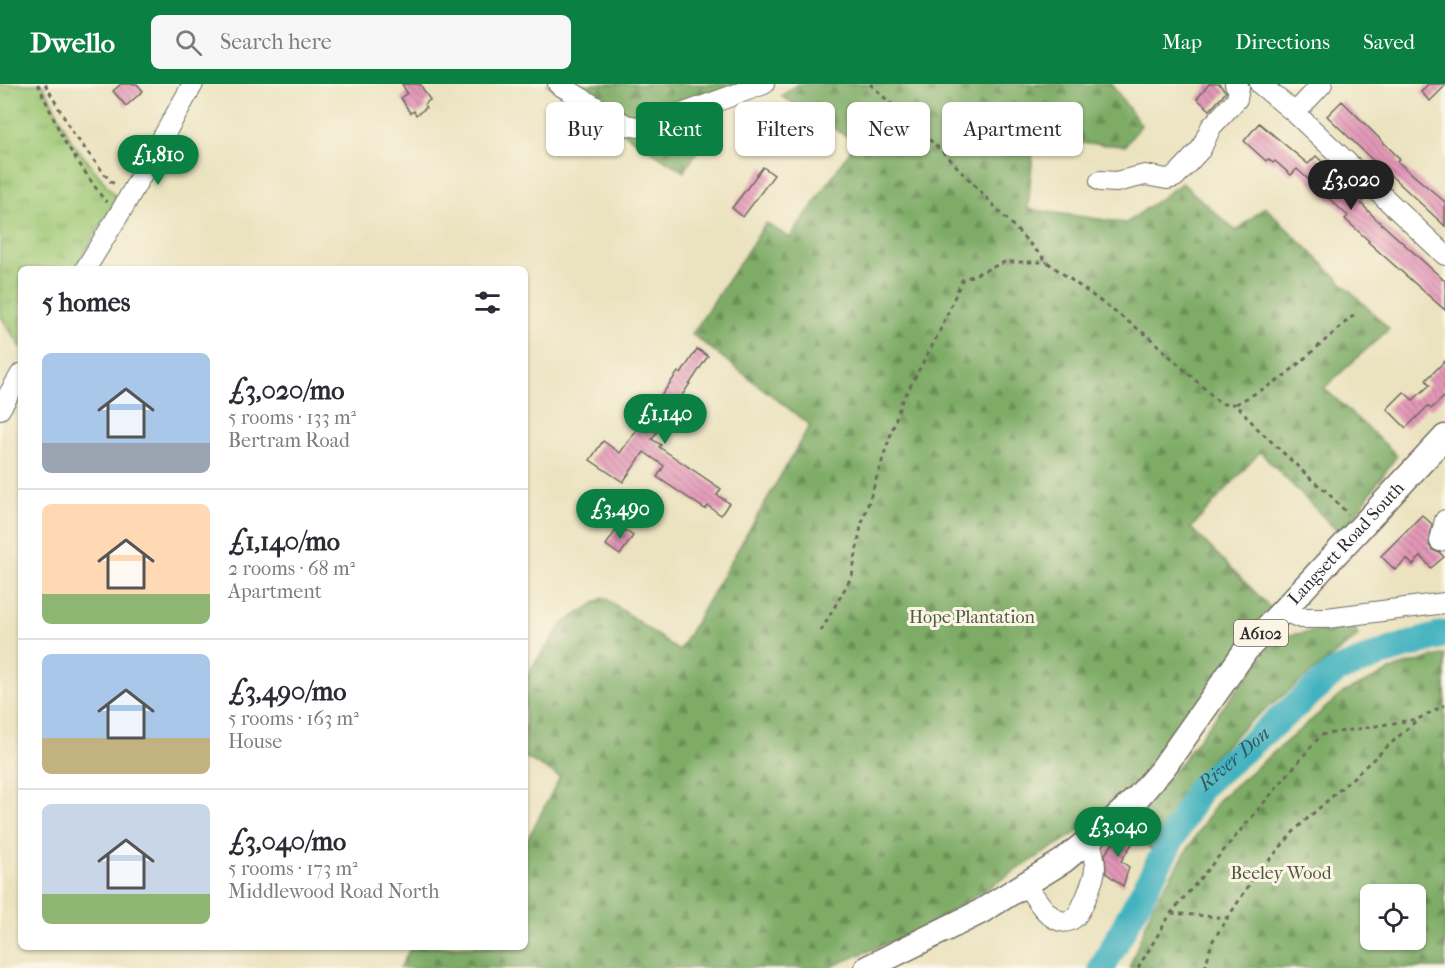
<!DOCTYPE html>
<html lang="en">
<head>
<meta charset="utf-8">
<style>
	body { margin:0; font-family:"IM FELL French Canon",serif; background:#f7f7f7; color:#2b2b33; height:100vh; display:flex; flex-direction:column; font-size:22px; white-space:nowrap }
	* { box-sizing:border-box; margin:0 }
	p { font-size:20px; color:#7c7c81 }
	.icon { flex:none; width:33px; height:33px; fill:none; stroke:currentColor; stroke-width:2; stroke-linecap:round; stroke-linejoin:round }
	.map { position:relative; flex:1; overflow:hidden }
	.side { position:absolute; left:18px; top:182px; width:510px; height:684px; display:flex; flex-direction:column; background:#fff; border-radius:9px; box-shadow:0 2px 4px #0004 }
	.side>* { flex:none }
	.hud { position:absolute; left:546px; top:18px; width:570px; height:54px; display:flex; gap:12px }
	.tools { position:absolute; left:1360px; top:800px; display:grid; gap:12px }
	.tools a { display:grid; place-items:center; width:66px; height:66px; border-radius:9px; background:#fff; box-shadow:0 2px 4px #0004; font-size:30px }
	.price { position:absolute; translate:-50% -51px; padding:0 14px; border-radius:21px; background:#0b8043; color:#fff; font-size:20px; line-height:39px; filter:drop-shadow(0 2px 3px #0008) }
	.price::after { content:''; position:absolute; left:50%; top:36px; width:18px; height:14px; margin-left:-9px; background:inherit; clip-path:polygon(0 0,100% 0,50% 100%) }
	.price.on { background:#222; color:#fff }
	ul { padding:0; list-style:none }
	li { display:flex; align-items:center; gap:18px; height:150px; padding:0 24px }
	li+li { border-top:2px solid #e1e1e2 }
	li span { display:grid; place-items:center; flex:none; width:168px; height:120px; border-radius:9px; color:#555 }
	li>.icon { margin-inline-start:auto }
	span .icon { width:72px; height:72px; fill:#fffc; stroke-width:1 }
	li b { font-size:26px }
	h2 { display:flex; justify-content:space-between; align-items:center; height:72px; padding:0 24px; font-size:26px }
	.pill { padding:0 21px; border-radius:9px; background:#fff; box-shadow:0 2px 4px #0004; font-size:21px; line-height:54px }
	.pill.on { background:#0b8043; color:#fff }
	header { display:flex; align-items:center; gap:36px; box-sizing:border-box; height:84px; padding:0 30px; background:#0b8043; color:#fff }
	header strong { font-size:28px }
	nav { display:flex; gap:33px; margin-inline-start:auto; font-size:21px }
	.search { width:420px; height:54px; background:#f7f7f7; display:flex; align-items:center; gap:15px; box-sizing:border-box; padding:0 21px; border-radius:9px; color:#7c7c81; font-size:22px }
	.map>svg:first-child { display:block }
	.forest { fill:url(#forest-firs); stroke:#546c48; stroke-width:1.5; fill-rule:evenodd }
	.park { fill:url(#park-tufts); stroke:#647a50; stroke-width:1.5 }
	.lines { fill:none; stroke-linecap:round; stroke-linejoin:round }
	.river { stroke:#43b2bf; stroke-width:27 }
	.building { fill:url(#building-back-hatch) }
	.minor-casing { stroke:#6e6b5f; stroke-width:22 }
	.major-casing { stroke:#6e6b5f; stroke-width:27 }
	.path { stroke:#6e6b5f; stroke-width:3; stroke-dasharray:4.5 4.5; stroke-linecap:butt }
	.minor { stroke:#fff; stroke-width:20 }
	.major { stroke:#fff; stroke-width:24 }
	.labels { text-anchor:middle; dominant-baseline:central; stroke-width:6; stroke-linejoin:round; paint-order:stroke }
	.shield { fill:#fcf5e5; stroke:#6a6863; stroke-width:1.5 }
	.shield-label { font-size:16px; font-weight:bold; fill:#2b2b2b }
	.street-label { font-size:18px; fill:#2b2b2b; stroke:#fcf5e5 }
	.park-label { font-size:18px; fill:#4e5a41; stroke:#fcf5e5 }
	.water-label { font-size:20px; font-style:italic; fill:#335a5f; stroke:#fcf5e5 }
</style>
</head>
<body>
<header>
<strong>Dwello</strong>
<div class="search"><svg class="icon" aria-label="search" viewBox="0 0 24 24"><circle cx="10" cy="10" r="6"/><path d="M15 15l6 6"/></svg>Search here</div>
<nav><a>Map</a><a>Directions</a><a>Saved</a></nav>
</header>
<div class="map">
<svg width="1445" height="884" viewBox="0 0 1445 884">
	<defs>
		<pattern id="forest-firs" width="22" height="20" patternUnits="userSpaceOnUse" patternTransform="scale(1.5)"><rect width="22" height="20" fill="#7eac66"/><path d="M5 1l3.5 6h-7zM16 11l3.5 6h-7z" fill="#678c54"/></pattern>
		<pattern id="park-tufts" width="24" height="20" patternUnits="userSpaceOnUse" patternTransform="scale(1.5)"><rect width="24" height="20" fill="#9ec874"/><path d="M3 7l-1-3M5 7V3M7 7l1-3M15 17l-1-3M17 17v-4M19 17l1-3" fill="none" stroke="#81a35f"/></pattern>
		<pattern id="building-back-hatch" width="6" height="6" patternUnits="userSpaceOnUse" patternTransform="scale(1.5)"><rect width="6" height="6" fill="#e498b8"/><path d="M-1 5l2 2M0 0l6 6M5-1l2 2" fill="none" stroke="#b97c96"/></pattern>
	</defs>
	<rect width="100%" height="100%" fill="#fcf5e5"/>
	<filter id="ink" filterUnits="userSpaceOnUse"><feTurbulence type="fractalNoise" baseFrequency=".0167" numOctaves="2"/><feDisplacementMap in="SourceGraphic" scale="12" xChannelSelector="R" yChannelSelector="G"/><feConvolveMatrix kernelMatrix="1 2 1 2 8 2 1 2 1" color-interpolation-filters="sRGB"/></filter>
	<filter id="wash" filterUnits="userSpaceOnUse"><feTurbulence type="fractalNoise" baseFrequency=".008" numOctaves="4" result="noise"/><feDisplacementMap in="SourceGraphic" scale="24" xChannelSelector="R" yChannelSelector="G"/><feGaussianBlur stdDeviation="1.35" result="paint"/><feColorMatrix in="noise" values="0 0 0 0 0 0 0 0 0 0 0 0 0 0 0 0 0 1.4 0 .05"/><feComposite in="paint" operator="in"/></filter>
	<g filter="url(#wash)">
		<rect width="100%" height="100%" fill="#ebe3c0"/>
		<!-- forest -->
		<path class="forest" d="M547,0h192l-55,88z
			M798,0h313l30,41 -16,21 -91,-6 -6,69 98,14 56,-40 54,48 29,-24 124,122 -65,59 73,67 -56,80 -81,-83 -69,76 81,81 -129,173 -70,53 -149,93 -96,40h-428l11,-21 114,-1v-102l35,-67 -35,-20v-77l11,-19 28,-38 40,-26 75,54 131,-226 -118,-91 74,-111 24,15 66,-96 -75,-46z
			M1354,541l4,11 -111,88 -54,54 -40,73 -25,-20 149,-194z
			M1445,570v314h-316l24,-63 65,-105 125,-107 55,-26zM1371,810h45v45h-45z"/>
		<!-- park -->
		<path class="park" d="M0,0h43l29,58 45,56 -42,70h-54v79l-21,-32z"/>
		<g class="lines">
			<!-- river -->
			<path class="river" id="s1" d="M1102,884l98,-181 136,-116 50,-19 59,-18"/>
		</g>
		<g id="blocks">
			<!-- building -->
			<path class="building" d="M121,0h16l6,7 -17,15 -13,-15z
				M402,0h18l10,16 -6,4 2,4 -10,7 -2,-4 -4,2 -9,-15 6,-5z
				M1209,0h10l7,8 -16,18 -13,-11z
				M1428,0h17v2l-15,15 -9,-9z
				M1342,17l58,58 -3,2 48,41v24l-58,-54 -1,1 -59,-57z
				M1259,39l49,41 8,-8 48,44 -3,3 11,12 73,66v29l-77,-68 1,-1 -24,-22 3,-3 -51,-47 -6,6 -16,-14 -2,2 -5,-4 -2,2 -22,-20z
				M763,83l11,8 -31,42 -11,-9z
				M697,265l11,7 -27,41 13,9 -10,16 -14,-9 -18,26 9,6 -2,2 62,42 -4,6 12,8 -8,12 -13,-9 -3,3 -48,-32 7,-11 -20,-14 -21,30 -33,-22 13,-19 17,12 58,-81 3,2z
				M1445,277v35l-14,13 -3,-3 -22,22 -19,-19 17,-17 9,8 17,-15 -4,-5z
				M1422,431l10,9 -3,21 3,5 8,3 4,4 -13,11 -10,-12 -8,9 -6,-6 -12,11 -14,-14z
				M619,442l14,10 -13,19 -14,-10z
				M1123,747l11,10 -13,20 8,6 -6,19 -17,-13 -1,-19z"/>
		</g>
	</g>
	<g filter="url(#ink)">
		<use href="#blocks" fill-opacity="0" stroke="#6e6b5f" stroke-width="1.5"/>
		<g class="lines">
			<!-- minor casing -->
			<g class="minor-casing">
				<path id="minor" d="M558,0l68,41 12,2 16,-3 110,-40
					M1260,0l35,29 150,142
					M1295,29l27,-29
					M1100,97l16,1 29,-7 22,4 8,-2 26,-28 10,-22 26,-28 2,-11 -4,-4
					M86,184l35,-57 72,-127
					M0,325l21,-35
					M1440,457l5,-21
					M1284,524l7,6 10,4h26l118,-15
					M1026,800c8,12 20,33 34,37 7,2 13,-1 17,-6 6,-8 18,-37 18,-47 0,-9 -3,-19 -5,-28"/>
			</g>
			<!-- major casing -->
			<g class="major-casing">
				<g id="major">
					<path id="s2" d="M867,884l113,-56 83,-51 50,-41 25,-23 25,-29 83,-118 199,-213"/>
				</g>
			</g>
			<!-- path -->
			<path class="path" d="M38,0l26,57 40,59 3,2
				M45,0l28,49 37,48 6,4
				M870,0l77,72 100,106 102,75 72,67h15l21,24 56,53 12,9 23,24
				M1236,320l45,-25 73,-64
				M821,547l31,-55 9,-50 40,-123 38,-70 23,-53 43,-18h42
				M1171,829l57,5
				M1138,884l33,-55 150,-178 97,-16
				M1205,884l7,-26 41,-63 43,-50 122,-110 27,-14"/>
			<!-- minor -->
			<use href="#minor" class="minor"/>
			<!-- major -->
			<use href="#major" class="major"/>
		</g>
	</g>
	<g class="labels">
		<!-- shield labels -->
		<rect class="shield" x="1234" y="536" width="54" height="26" rx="4.5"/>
		<g class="shield-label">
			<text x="1261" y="549">A6102</text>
		</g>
		<!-- street labels -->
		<g class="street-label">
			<text stroke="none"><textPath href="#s2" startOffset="651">Langsett Road South</textPath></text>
		</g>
		<!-- park labels -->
		<g class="park-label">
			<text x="972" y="533">Hope Plantation</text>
			<text x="1281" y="789">Beeley Wood</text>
		</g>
		<!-- water labels -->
		<g class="water-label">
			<text stroke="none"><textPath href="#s1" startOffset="250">River Don</textPath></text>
		</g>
	</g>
</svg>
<div class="tools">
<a><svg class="icon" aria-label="locate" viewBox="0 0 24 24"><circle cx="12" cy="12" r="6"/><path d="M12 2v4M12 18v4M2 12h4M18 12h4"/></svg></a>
</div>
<b class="price" style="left:158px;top:102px">£1,810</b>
<b class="price on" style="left:1351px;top:127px">£3,020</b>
<b class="price" style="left:665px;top:361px">£1,140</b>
<b class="price" style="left:620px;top:456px">£3,490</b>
<b class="price" style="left:1118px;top:774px">£3,040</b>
<div class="hud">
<a class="pill">Buy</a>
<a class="pill on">Rent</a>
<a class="pill">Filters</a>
<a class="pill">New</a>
<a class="pill">Apartment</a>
</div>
<section class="side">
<h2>5 homes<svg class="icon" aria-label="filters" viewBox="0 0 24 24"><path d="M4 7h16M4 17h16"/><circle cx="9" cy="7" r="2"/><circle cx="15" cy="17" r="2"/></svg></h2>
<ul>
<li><span style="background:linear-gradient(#a9c7e8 75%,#9aa5b1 0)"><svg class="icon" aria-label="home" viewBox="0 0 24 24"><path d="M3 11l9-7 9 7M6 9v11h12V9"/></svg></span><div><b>£3,020/mo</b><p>5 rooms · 133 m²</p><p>Bertram Road</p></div></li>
<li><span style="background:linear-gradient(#ffd9b3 75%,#8fb573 0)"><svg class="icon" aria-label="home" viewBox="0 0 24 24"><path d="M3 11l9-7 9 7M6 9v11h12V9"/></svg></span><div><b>£1,140/mo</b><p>2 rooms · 68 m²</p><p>Apartment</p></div></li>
<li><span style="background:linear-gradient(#a9c7e8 70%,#c2b280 0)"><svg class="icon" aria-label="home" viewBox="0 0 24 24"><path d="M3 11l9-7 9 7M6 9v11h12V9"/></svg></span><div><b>£3,490/mo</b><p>5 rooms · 163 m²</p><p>House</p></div></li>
<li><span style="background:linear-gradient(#c9d6e8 75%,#8fb573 0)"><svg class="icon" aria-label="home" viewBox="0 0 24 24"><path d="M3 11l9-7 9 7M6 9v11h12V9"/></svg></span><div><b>£3,040/mo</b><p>5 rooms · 173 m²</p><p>Middlewood Road North</p></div></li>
</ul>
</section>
</div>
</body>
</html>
